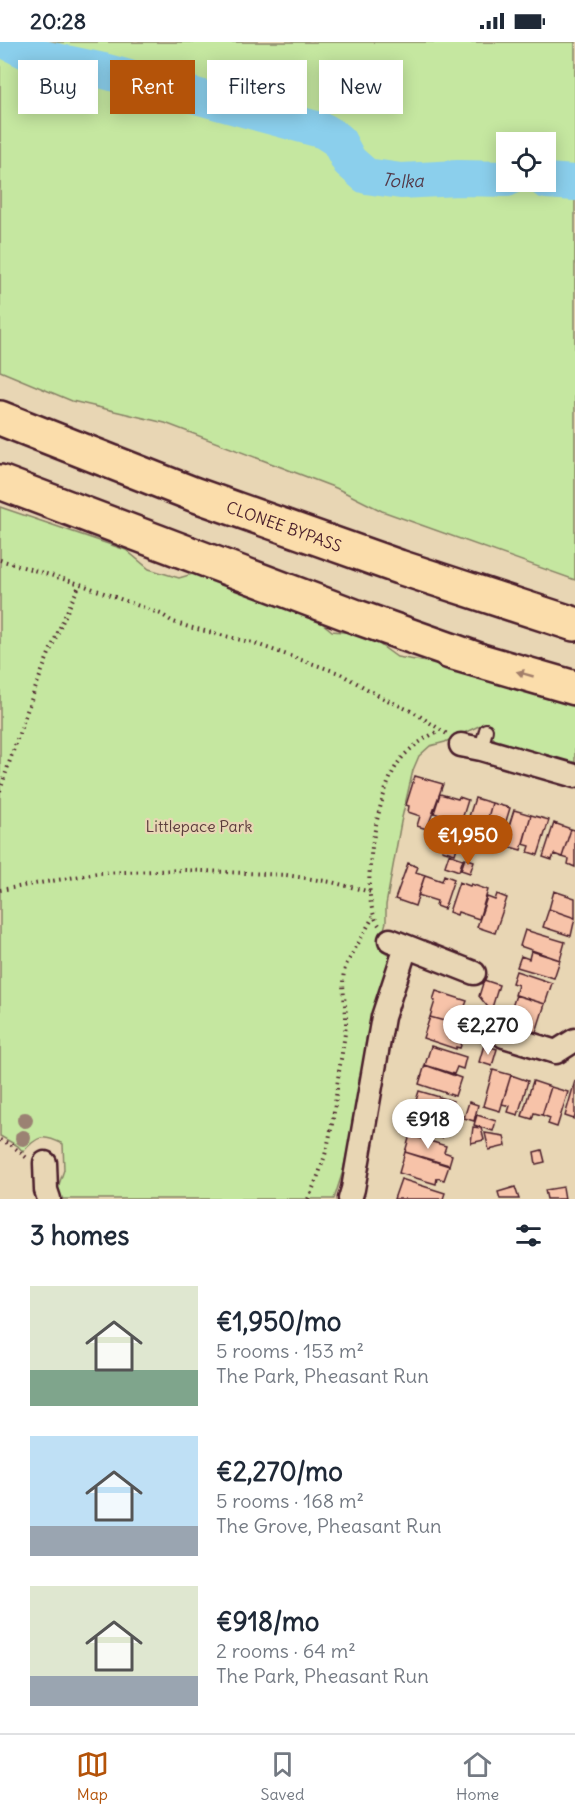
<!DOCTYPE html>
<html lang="en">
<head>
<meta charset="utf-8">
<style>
	body { margin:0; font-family:Delius,sans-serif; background:#f6f6f7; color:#1f2937; height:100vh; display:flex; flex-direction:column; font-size:22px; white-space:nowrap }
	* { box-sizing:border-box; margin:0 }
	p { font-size:20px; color:#747a83 }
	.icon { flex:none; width:33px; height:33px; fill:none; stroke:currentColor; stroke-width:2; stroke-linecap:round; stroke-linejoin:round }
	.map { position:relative; height:1157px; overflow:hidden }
	.sheet { display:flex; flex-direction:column; background:#fff; flex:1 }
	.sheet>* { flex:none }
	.guide { position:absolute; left:18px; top:18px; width:540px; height:54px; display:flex; gap:12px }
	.fabs { position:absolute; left:496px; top:90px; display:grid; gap:12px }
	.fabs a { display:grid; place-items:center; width:60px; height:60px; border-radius:0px; background:#fff; box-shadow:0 3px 15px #0003; font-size:30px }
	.price { position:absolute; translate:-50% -51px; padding:0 14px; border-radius:21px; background:#fff; color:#222; font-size:20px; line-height:39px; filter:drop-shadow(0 2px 3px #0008) }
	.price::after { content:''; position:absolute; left:50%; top:36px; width:18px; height:14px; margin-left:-9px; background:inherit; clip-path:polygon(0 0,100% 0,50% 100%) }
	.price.current { background:#b45309; color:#fff }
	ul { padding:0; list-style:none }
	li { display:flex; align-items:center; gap:18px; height:150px; padding:0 30px }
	li span { display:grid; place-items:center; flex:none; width:168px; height:120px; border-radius:0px; color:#555 }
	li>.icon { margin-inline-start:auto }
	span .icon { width:72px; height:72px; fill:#fffc; stroke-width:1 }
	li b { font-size:26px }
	h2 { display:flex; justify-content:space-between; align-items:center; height:72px; padding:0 30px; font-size:26px }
	.chip { padding:0 21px; border-radius:0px; background:#fff; box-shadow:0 3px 15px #0003; font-size:21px; line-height:54px }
	.chip.current { background:#b45309; color:#fff }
	.status { display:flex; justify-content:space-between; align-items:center; height:42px; padding:0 30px; background:#fff; direction:ltr }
	.status svg { height:16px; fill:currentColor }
	.tabs { display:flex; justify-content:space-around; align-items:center; height:84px; border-top:2px solid #e0e1e3; background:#fff; font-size:16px; color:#747a83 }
	.tabs a { display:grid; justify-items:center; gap:3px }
	.tabs .current { color:#b45309 }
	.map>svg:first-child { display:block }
	.green { fill:#c5e7a0; stroke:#888366; stroke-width:1.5 }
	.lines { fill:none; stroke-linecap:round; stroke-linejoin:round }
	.river { stroke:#8bcfec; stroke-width:36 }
	.building { fill:#f7c3a9; stroke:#4a1f2b; stroke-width:1.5 }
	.service-casing { stroke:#4a1f2b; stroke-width:16 }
	.minor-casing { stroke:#4a1f2b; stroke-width:27 }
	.trunk-casing { stroke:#4a1f2b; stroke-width:38 }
	.motorway-casing { stroke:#4a1f2b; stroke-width:38 }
	.path { stroke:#4a1f2b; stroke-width:4; stroke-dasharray:1.5 4.5; stroke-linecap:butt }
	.service { stroke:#e8d6b4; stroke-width:12 }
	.minor { stroke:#e8d6b4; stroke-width:22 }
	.trunk { stroke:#fbddab; stroke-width:33 }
	.motorway { stroke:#fbddab; stroke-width:33 }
	.tree { fill:#9b8273 }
	.oneway { fill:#a27e6b }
	.labels { text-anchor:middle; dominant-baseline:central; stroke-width:4.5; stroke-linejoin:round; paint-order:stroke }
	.street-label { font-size:16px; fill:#4a1f2b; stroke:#e8d6b4 }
	.park-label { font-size:16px; fill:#5c3d3d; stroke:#e8d6b4 }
	.water-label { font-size:18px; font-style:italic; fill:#543948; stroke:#e8d6b4 }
</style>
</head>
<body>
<div class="status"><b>20:28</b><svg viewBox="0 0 49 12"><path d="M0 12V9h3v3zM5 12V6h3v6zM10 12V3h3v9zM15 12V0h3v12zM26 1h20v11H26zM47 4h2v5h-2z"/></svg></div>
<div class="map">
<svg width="575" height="1157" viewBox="0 0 575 1157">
	<rect width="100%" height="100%" fill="#e8d6b4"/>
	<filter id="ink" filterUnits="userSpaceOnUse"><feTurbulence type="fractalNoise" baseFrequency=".0167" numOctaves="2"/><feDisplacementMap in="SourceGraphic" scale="12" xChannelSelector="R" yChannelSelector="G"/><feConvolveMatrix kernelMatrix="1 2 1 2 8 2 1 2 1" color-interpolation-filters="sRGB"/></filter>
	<g filter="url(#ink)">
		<!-- green -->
		<path class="green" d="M45,0h530v131l-29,-4v-27h-39v23l-32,-2 -68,14 -21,-4 -18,-10 -13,-25 -51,-25 -95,-22 -61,-23z
			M0,5l14,10 289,73 29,15 18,23 26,15 50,3 62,-3 87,8v389l-193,-69 -46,-23 -171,-65 -93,-22 -72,-30z
			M0,465l126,43 23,19 30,9 17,-5 121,46 15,12 33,3 32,23 67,11 111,34v64l-74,-20 -20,-21 -36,17 -15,4 -11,10 -6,14 -12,52 -15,83v17l-7,26 10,7 3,9 -15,37 -11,38 -6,53 -17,79 -9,28h-274l-3,-9 7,-20 -1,-26c-20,-10 -25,-9 -40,8l-5,-6 -18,-10z"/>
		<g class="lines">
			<!-- river -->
			<g class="river">
				<path id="s1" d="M8,0l30,15 66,14 220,60 14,9 11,21 17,15 35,5 57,-3 49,1"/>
				<path d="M546,139l29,2"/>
			</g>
		</g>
		<!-- building -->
		<path class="building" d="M415,734l28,8 -16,45 -10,-3 3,-10 -12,-4 1,-6 -3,-1z
			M440,752l18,5 1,-2 9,3 -9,29 -10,-3 2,-7 -17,-6z
			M475,756l17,5 -8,29 -8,-3 -1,6 -11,-3z
			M492,761l18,5 -11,36 -9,-3 2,-7 -8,-2z
			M514,768l17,5 -10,35 -18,-5z
			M531,773l18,5 -11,35 -10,-3 2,-6 -7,-2z
			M554,781l17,6 -9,28 -8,-3 -2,6 -9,-3z
			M571,787l4,1v37l-7,-3 1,-5 -7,-2z
			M446,797l12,5 -3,10 -13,-4z
			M449,812l14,5 -4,12 -14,-5z
			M465,816l9,3 -4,12 -9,-3z
			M408,821l10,4 -2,5 9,3 -10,31 -20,-7z
			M425,833l17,6 2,-6 10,4 -10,30 -8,-3 1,-5 -19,-6z
			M459,840l11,4 1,-2 17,6 -9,29 -21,-7 -1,3 -8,-3z
			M554,849l21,7v20l-26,-9z
			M497,852l10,4 -12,35 -18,-6 10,-30 8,3z
			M549,867l26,9 -4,18 -28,-9z
			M525,888l40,12 -5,18 -40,-14z
			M531,909l29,9 -6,18 -37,-11 4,-11 8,3z
			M516,929l36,12 -7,21 -30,-9 3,-10 -6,-2z
			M484,938l15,5 -8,26 -12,-15z
			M436,949l31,10 -4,10 -4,-1 -4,14 -25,-7 5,-16 -2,-1z
			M516,953l29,9 -9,28 -29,-10z
			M430,975l25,7 -1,3 12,4 -6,17 -4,-1v2l-33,-11z
			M484,1003l13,4 -5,17 -13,-4z
			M431,1004l35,11 -3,12 -6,-2 -3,7 -29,-9z
			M425,1023l36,13 -6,18 -36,-12z
			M493,1028l18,5 -11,36 -17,-5z
			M511,1033l17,6 -10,34 -10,-3 2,-6 -8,-2z
			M533,1039l18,6 -9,28 -8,-2 -2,6 -10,-3z
			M575,1039v35l-1,3 -9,-3z
			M551,1045l17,5 -11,35 -9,-3 2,-6 -8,-3z
			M419,1049l34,10 -6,20 -34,-11z
			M469,1060l9,3 -4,16 -10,-3z
			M413,1068l34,11 -5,17 -35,-11z
			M477,1073l19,6 -3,10 -19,-6z
			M473,1085l8,1 3,12 -13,3z
			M485,1091l19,3 2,10 -17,4z
			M410,1093l36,11 -2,6 8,3 -3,10 -44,-13z
			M542,1108l3,12 -9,2 -2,-12z
			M405,1110l44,14 -5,14 -7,-2 -1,6 -37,-11z
			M401,1137l44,14 -2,6h-49z
			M515,1145l4,12h-19l-2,-7z
			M563,1145l2,12h-18l-2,-9z"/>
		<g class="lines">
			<!-- service casing -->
			<g class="service-casing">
				<path id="service" d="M481,707l5,-19"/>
			</g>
			<!-- minor casing -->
			<g class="minor-casing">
				<path id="minor" d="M461,703l20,4 94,27
					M390,898l84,33
					M504,994l52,16 19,-12
					M45,1121l1,27 3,9
					M350,1157l3,-10 30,-172 23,-70"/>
			</g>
			<!-- trunk casing -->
			<g class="trunk-casing">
				<path id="trunk" d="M450,610l125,36"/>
			</g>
			<!-- motorway casing -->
			<g class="motorway-casing">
				<g id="motorway">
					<path id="s2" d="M0,376l193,76 206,73 175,57"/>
					<path d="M0,440l357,135 119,42"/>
				</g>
			</g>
			<!-- path -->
			<path class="path" d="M0,518l80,24 81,30 12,8 16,5 64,16 86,30 42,24 34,16 32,21
				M0,749c23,-72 47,-139 80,-207
				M0,848l98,-17 86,-3 102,5 45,7 40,10
				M379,883c-22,-29 -2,-126 16,-157 10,-18 28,-29 45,-38
				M0,1098l10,4 17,14
				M308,1157c19,-40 24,-68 29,-111 2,-22 7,-42 9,-64 1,-20 -7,-40 0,-59l27,-48"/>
			<!-- service -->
			<use href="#service" class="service"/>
			<!-- minor -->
			<use href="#minor" class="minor"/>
			<!-- trunk -->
			<use href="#trunk" class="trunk"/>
			<!-- motorway -->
			<use href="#motorway" class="motorway"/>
		</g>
		<!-- trees -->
		<g class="tree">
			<circle cx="25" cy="1078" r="8"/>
			<circle cx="23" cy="1096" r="8"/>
		</g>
		<!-- one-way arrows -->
		<defs><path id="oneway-solid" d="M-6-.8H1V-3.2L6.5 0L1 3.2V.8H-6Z" transform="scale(1.5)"/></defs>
		<use class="oneway" href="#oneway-solid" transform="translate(525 632) rotate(-164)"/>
	</g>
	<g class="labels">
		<!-- street labels -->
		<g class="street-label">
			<text stroke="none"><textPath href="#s2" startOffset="304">CLONEE BYPASS</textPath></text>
		</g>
		<!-- park labels -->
		<g class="park-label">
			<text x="199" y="784">Littlepace Park</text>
		</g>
		<!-- water labels -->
		<g class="water-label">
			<text stroke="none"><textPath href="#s1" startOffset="429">Tolka</textPath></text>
		</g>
	</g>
</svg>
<div class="fabs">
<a><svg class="icon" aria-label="locate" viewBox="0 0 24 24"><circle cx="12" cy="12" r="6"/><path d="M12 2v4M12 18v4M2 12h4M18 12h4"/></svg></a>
</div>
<b class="price current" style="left:468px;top:824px">€1,950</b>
<b class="price" style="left:488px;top:1014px">€2,270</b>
<b class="price" style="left:428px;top:1108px">€918</b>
<div class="guide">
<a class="chip">Buy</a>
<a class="chip current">Rent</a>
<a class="chip">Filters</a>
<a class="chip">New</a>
</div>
</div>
<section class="sheet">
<h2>3 homes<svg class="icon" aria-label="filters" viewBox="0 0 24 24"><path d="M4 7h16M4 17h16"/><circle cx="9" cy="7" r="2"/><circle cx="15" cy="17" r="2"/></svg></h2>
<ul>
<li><span style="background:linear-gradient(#dfe7d0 70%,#7fa58c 0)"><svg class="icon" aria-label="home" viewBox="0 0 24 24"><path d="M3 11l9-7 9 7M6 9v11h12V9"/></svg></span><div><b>€1,950/mo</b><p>5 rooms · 153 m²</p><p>The Park, Pheasant Run</p></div></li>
<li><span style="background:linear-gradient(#bfe0f5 75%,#9aa5b1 0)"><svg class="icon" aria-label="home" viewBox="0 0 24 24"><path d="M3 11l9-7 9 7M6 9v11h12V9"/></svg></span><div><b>€2,270/mo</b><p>5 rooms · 168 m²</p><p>The Grove, Pheasant Run</p></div></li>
<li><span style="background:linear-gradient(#dfe7d0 75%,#9aa5b1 0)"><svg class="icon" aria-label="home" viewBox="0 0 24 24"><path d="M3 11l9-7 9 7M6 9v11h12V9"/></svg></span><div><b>€918/mo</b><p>2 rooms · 64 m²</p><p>The Park, Pheasant Run</p></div></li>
</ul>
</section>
<nav class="tabs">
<a class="current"><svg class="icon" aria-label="map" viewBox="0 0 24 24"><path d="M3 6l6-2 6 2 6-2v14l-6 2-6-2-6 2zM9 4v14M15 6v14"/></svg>Map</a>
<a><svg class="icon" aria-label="saved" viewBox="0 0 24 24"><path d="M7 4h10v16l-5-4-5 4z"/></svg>Saved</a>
<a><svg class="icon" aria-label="home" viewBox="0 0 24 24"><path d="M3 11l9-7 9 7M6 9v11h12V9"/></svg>Home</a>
</nav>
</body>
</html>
